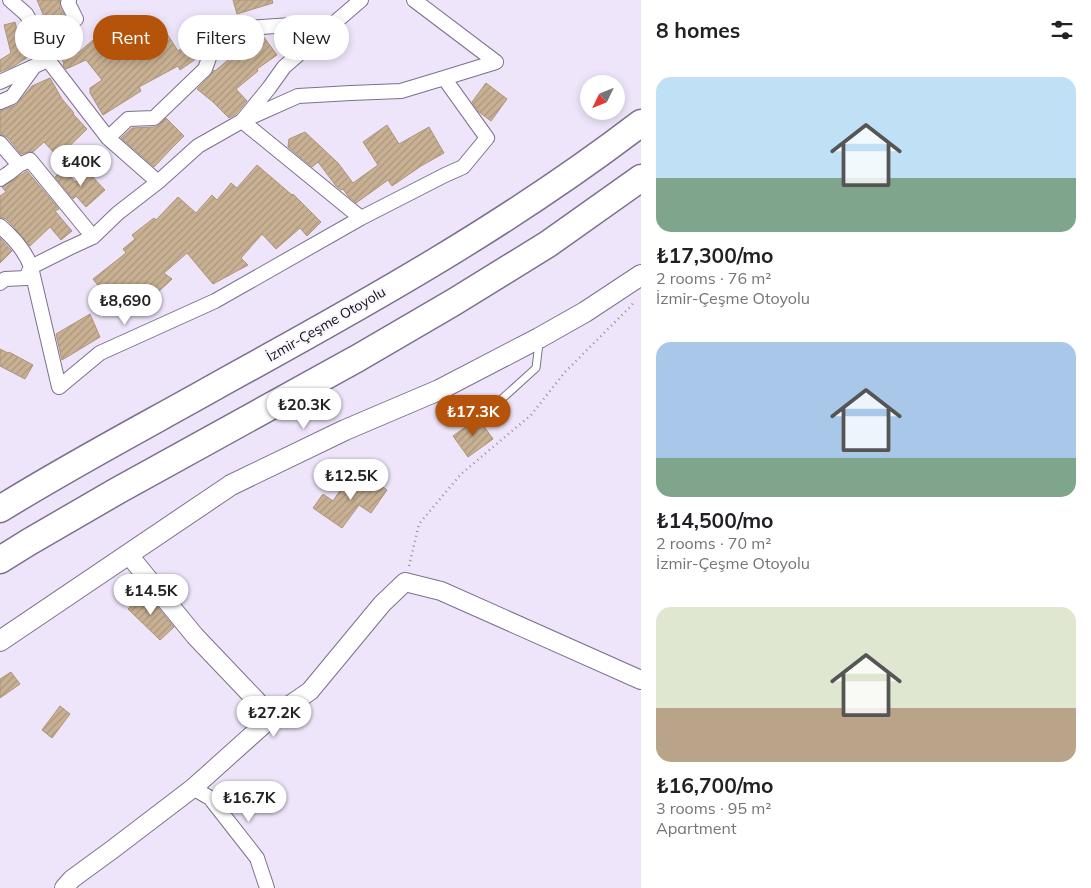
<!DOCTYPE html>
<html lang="en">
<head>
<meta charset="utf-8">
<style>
	body { margin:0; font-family:Mulish,sans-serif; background:#f6f6f6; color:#202124; height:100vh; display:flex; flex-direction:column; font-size:19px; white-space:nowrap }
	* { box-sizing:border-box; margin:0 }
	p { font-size:16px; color:#757577 }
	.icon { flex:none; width:28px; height:28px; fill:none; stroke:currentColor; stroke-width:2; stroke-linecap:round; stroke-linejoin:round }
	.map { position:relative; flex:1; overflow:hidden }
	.details { display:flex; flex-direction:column; background:#fff; width:450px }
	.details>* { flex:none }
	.top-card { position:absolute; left:15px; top:15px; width:475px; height:45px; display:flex; gap:10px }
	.needle { width:32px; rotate:227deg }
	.controls { position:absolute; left:580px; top:75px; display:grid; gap:10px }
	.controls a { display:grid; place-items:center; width:45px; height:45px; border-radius:50%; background:#fff; box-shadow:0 2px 8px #0003; font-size:25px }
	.price { position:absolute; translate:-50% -42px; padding:0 11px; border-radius:18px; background:#fff; color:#222; font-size:16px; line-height:32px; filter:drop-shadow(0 1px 2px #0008) }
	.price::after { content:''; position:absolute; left:50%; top:30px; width:15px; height:11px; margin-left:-8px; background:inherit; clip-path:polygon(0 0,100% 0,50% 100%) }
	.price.active { background:#b45309; color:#fff }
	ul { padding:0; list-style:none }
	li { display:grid; align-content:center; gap:10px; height:265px; padding:0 15px }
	li span { display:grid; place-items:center; height:155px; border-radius:15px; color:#555 }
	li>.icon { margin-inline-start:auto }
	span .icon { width:90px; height:90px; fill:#fffc; stroke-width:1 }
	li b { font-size:21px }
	h2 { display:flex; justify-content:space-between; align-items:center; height:60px; padding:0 15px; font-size:21px }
	.tag { padding:0 18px; border-radius:22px; background:#fff; box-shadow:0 2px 8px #0003; font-size:18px; line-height:45px }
	.tag.active { background:#b45309; color:#fff }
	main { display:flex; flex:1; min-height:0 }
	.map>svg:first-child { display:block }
	.building { fill:url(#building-hatch); stroke:#ac9579 }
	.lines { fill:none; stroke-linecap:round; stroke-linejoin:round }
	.service-casing { stroke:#7d708e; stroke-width:9 }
	.minor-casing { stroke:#7d708e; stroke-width:16 }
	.tertiary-casing { stroke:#7d708e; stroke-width:20 }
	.secondary-casing { stroke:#7d708e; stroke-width:22 }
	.motorway-casing { stroke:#7d708e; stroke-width:29 }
	.path { stroke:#958e9f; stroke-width:2.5; stroke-dasharray:1 4; stroke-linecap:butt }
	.service { stroke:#fff; stroke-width:7 }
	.minor { stroke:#fff; stroke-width:14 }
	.tertiary { stroke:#fff; stroke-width:18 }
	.secondary { stroke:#fff; stroke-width:20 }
	.motorway { stroke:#fff; stroke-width:26 }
	.labels { text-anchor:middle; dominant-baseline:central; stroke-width:4; stroke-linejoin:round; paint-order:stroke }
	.street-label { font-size:14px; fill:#130e1a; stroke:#f8f5fc }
</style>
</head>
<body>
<main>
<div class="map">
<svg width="641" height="888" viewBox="0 0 641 888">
	<defs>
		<pattern id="building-hatch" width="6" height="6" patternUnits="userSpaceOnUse" patternTransform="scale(1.25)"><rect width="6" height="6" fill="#c8b093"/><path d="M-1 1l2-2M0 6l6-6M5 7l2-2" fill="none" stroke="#ab967e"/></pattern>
	</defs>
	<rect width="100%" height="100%" fill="#eee5fa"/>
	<!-- building -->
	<path class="building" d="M37,0h23v7l9,16 -4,2 13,28 15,-13 2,2 28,-17 6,10 10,-5 6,11 19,-12 14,22 12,-9 10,14 -20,14 -2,-4 -39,21 2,4 -38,24 -13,-22v-5l12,-8 -16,-20 -20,9 -3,-4 1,-1z
		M233,0h39l1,3 -36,11z
		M15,22l6,25 4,-2 6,10 -17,11 -14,6v-12l11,-7 -7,-28z
		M263,36l14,19 -20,14 1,2 -22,18 11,12 -11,13 -7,4 -16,-16 -16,-13 14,-14 3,-5 1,1 25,-21 2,1z
		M50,78l12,21 12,14 -1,1 14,15 -29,28 -14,-15 -11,10h-6l-6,2 -14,-17 -7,-3v-23l16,-6 16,-19z
		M486,83l21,16 -16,22 -12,-9 -7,-10z
		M166,118l18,18 -13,13 -17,18 -33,-29 11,-10 23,-1 5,-3z
		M387,125l12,19 30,-17 15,26 -23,13 -29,20 -4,-6 -32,23 -8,-7 -5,-7 -2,1 -5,-4 -18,-24 -6,5 -24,-20 1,-8 16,-7 33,31 15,20 25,-18 -15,-23z
		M257,165l35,30 1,-1 28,28 -14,14 -7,-8 -24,21 -14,-15 -21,24 7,7 -35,19 -26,-31 -23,20 8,6 -16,15 -1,-1 -17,13 -10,-12 -12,9 -7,-8 -2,2 -14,-18 33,-26 -3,-4 12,-10 -3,-4 22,-17 2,2 22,-23 18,16 16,-18 5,5 14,-17 6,5z
		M64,169l11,13 12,-11 18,19 -19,17 -10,-11 -3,3 -18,-22z
		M27,171l32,38 -4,2 17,20 -11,9 -11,-13 -20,19 -19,-22 -5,-5 -6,-2v-21l6,-4 -4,-5z
		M0,238l12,13 -12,12z
		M90,314l10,23 -38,23 -6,-26z
		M0,349l8,4 1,-1 24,13 -8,14 -25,-13z
		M478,418l15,21 -25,18 -15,-21z
		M366,475l21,15 -16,23 -12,-8 -17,23 -29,-20 10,-14 10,7 14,-21 11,7z
		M145,592l29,35 -14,13 -32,-31z
		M11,672l9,12 -20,14v-19z
		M60,706l10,8 -18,24 -10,-8z"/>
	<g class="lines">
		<!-- service casing -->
		<g class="service-casing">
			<path id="service" d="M483,416l53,-48 3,-25"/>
		</g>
		<!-- minor casing -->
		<g class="minor-casing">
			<path id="minor" d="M10,0l16,14 16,27 6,19 60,78 50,44
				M69,0l-1,3 8,16
				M414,0l82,62
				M444,78l52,-16
				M0,82l48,-22
				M0,102l12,-5 21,-29
				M108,138l20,-19 26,-1 51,-49 14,-39 87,-6 18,8
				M0,143l19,22
				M0,179l9,-6 10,-8 11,-5 63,77
				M0,226c13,12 25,24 31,41l28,120 41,-34 115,-52 146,-83 84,-43 18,-8 24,-29 -43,-60 -43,13 -50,2 -53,3 -56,25 119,97
				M0,283l5,-4 21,-1 5,-11 38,-19 24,-11 25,-24 40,-31 40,-36 44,-25 27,-33 15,-21 40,-35 37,-32
				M193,788l17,10 47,60 10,30"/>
		</g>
		<!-- tertiary casing -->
		<g class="tertiary-casing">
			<path id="tertiary" d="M271,718l39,-27 72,-87 23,-22 36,9 200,89
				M64,888l8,-9 41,-30 80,-61 78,-70 -15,-18 -61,-64 -67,-82"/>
		</g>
		<!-- secondary casing -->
		<g class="secondary-casing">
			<path id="secondary" d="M0,641l231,-156 114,-55 94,-40 100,-52 46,-26 56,-37"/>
		</g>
		<!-- motorway casing -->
		<g class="motorway-casing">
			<path id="motorway" d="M0,509c74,-46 151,-86 227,-129 142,-78 285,-158 414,-257
				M0,560l29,-18 88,-51 241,-133 96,-56 94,-58 93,-66"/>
		</g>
		<!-- path -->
		<path class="path" d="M409,566l10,-42 42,-50 70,-59 34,-43 66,-66 4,-5"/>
		<!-- service -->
		<use href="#service" class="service"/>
		<!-- minor -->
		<use href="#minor" class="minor"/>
		<!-- tertiary -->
		<use href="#tertiary" class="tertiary"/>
		<!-- secondary -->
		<use href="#secondary" class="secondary"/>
		<!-- motorway -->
		<use href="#motorway" class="motorway"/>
	</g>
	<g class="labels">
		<!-- street labels -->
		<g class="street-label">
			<text transform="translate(326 324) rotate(-30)">İzmir-Çeşme Otoyolu</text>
		</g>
	</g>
</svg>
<div class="controls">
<a><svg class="needle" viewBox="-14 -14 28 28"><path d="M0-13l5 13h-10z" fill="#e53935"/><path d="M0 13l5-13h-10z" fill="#757577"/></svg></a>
</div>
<b class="price" style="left:81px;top:187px">₺40K</b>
<b class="price" style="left:125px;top:326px">₺8,690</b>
<b class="price" style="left:304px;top:430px">₺20.3K</b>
<b class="price active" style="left:473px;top:437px">₺17.3K</b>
<b class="price" style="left:351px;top:501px">₺12.5K</b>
<b class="price" style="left:151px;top:616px">₺14.5K</b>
<b class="price" style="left:274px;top:738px">₺27.2K</b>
<b class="price" style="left:249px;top:823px">₺16.7K</b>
<div class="top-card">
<a class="tag">Buy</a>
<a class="tag active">Rent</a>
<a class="tag">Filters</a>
<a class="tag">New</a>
</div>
</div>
<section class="details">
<h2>8 homes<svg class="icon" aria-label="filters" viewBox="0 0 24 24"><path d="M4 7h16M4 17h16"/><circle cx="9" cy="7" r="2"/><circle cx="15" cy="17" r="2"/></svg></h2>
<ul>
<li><span style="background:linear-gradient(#bfe0f5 65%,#7fa58c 0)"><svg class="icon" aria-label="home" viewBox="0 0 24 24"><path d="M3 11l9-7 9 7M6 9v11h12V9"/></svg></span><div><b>₺17,300/mo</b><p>2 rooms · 76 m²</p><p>İzmir-Çeşme Otoyolu</p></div></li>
<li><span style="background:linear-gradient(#a9c7e8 75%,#7fa58c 0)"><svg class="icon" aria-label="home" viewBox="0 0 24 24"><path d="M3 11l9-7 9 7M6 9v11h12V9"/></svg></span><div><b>₺14,500/mo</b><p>2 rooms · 70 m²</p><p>İzmir-Çeşme Otoyolu</p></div></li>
<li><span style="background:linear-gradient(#dfe7d0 65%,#b9a48a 0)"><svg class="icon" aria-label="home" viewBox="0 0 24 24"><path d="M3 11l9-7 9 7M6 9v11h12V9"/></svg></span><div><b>₺16,700/mo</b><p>3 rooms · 95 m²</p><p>Apartment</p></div></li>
</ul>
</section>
</main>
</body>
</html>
